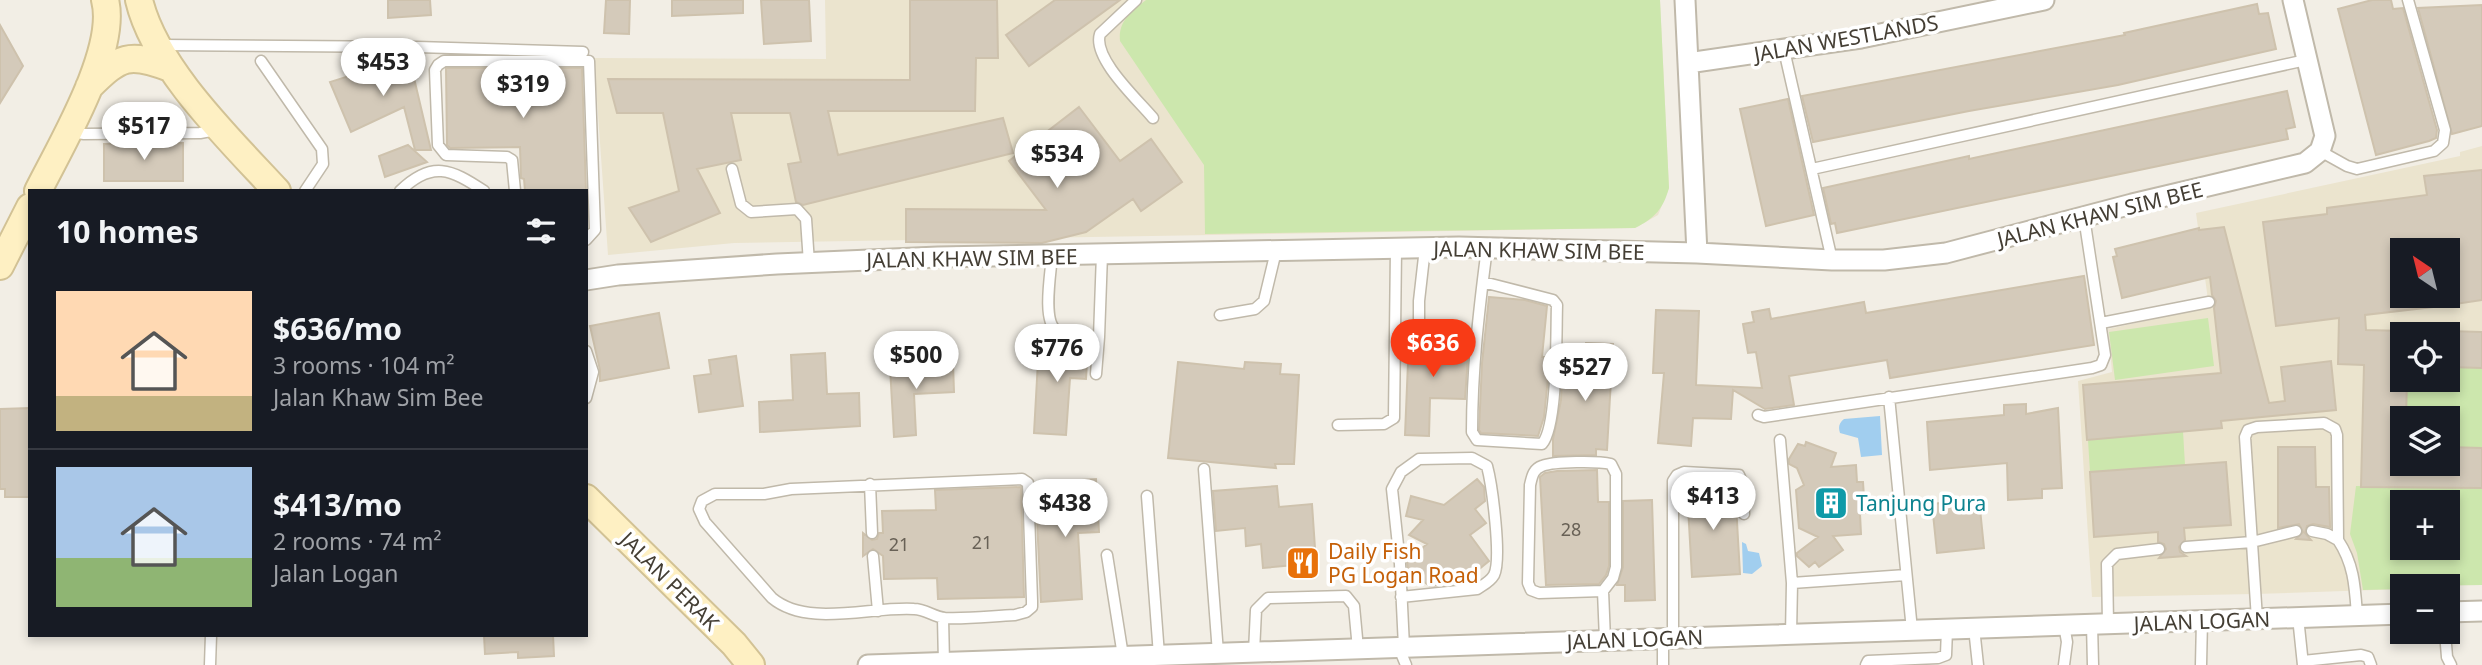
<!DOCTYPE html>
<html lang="en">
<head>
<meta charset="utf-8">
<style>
	body { margin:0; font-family:"Noto Sans",sans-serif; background:#20242c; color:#f1f3f6; height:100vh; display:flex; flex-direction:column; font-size:26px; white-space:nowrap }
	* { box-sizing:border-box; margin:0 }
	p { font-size:23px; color:#9ea1a6 }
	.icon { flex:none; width:38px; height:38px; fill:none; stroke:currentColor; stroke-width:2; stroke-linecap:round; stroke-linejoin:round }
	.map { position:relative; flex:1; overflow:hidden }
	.sheet { position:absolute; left:28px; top:189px; width:560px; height:448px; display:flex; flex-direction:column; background:#171b24; border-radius:0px; box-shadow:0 4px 10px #0003 }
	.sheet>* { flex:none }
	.needle { width:46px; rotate:325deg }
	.fabs { position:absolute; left:2390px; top:238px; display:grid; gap:14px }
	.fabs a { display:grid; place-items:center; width:70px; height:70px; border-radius:0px; background:#171b24; box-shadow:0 4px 10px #0003; font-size:35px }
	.price { position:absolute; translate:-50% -60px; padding:0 16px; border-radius:24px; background:#fff; color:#222; font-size:23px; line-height:46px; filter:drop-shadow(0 2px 4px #0008) }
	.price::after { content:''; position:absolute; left:50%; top:42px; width:21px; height:16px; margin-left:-10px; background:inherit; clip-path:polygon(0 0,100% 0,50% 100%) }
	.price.on { background:#f83b16; color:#fff }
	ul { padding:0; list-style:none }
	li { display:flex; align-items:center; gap:21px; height:175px; padding:0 28px }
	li+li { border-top:2px solid #363941 }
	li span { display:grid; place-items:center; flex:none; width:196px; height:140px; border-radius:0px; color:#555 }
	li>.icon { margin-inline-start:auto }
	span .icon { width:84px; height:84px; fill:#fffc; stroke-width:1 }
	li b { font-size:30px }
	h2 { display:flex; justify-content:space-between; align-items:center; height:84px; padding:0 28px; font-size:30px }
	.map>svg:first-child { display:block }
	.education { fill:#ebe4ce; fill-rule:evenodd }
	.green { fill:#cce7ad; fill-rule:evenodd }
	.water { fill:#a1ceef }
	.building { fill:#d4caba; stroke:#cec2ad; stroke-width:2 }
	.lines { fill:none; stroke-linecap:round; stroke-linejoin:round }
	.service-casing { stroke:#c0b9aa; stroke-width:13 }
	.minor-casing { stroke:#c0b9aa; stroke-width:23 }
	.secondary-casing { stroke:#d2c295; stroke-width:30 }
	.service { stroke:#fff; stroke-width:10 }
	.minor { stroke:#fff; stroke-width:19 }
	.secondary { stroke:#fef0c3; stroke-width:26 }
	.labels { text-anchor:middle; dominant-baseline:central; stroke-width:7; stroke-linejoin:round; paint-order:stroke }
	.number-label { font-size:18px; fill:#686156 }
	.street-label { font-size:21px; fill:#443e34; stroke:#fff }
	.culture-label { font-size:21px; fill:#0d838f; stroke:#fff; text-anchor:start }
	.food-label { font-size:21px; fill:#c56008; stroke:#fff; text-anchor:start }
</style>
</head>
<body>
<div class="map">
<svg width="2482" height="665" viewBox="0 0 2482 665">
	<rect width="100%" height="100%" fill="#f2eee5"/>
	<!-- education -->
	<path class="education" d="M825,0h835l9,188 -11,27 -23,13 -901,15 -126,12 -14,-197 232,1z
		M2482,146v439l-79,1v3l-148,5 -163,3 -14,-216 34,-9 -4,-43 101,-22 -13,-94 264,-57v-4zM2403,250h45v46h-45zM2403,334h45v46h-45zM2403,418h45v46h-45zM2403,502h45v46h-45z"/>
	<!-- green -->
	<path class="green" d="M1146,0h514l9,188c-6,21 -14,30 -34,40l-430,6 -1,-69 -84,-124c-2,-20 11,-29 26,-41z
		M2208,318l6,48 -99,14 -6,-48z
		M2448,367l34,1v80l-34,-1v-29h-42l1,-38h41z
		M2183,431l2,34 -95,7 -2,-32z
		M2356,486l126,2v97l-79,1v3l-40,1 -6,-37 -7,-19zM2403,502h45v46h-45z"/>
	<!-- water -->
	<path class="water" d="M1880,416l2,39 -21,2 -3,-19 -18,-5c-2,-6 -1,-10 4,-14z
		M1742,542l4,2 2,7 11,2 3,13 -10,8 -9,-1z"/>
	<!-- building -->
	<path class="building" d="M388,0h42l1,15 -43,3z
		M606,0h24l-1,34 -25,-1z
		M672,0h71v13l-71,3z
		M761,0h48l2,41 -47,3z
		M910,0h87l1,58h-22l-1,53h-147l10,44 165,-37 10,35 -210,52 -7,-3 -8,-38 13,-2 -11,-49h-59l10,47 -44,9 23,44 -69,29 -22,-34 50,-17 -16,-78h-46l-9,-34 302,1z
		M1055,0h65l-91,66 -23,-31z
		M2372,0h19l2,9 10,-1 34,122 -1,8 -7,3 -53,14 -38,-146z
		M2257,4l2,10 9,-1 8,36 -158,36 -149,26 -156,31 -11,-46 323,-61 -1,-2z
		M2482,5v121l-30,8 -34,-126z
		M0,25l23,41 -23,37z
		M409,57l22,93h-16l-11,-43 -53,25 -21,-50z
		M446,68h136l4,123h-61l-1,-12 -3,-1 -1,-31 -70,1 -3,-3z
		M2287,91l8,36 -9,2 2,10 -451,94 -2,-10 -4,1 -8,-36 146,-32v3z
		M1788,99l26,116 -48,11 -26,-117z
		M1079,107l41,54 31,-22 31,43 -41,29 -8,-12 -47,33 -44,11 -136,-1v-33l140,1 -37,-49z
		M183,143v38h-79v-37z
		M408,145l19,17 -42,15 -6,-21z
		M2482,170v130l-34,5v-55h-45v46h37l1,10 -76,9 1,15 37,1v49h4l-1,38h-3v46h45v-17l34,1v40l-121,-1 3,-122 -26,-1 1,-46 -63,8 -13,-104 64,-8v-6l100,-13 -3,-19z
		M2224,227l45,176 16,-2 -4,-34 50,-6 5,49 -115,11 1,7 -135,12 -4,-55 138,-12 -7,-65 2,-7 -4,-6 -2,-18 -88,21 -9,-41 4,-1 -2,-7 84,-21v2z
		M2084,276l10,69 -204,33 -3,-18 -98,16 5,29 -29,4 -32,-19 -2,29 -38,-1 -2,28 -33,-3 6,-70h-11l3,-63 43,1 -3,74 66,3 -6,-36 -8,1 -5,-29 11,-2 -2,-10 17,-3 2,10 93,-17 2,11z
		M1489,297l36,3 22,6 -5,51h7l-1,21 -4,39 -6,19 -57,-3 -2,-3 3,-67z
		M659,313l10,55 -69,13v-11l-10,-44z
		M2448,331l34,1v36l-34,-1z
		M1409,338l44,2 8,6 8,-5 -4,58 -35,-1 -1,38 -24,-1z
		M1039,343l49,2 -2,34 -16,-1 -4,57 -32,-2z
		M1586,343l27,1 -6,106 -11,-1v6l-43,1v-17l8,-39 2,-42 21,1z
		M825,353l2,41 32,-1 1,33 -100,6 -1,-30 34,-2 -2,-45z
		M736,356l7,50 -44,6 -5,-36 17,-2 -2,-14z
		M1178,362l66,7 1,-7 36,2 -1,10 19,1 -5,89h-19l1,4 -108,-10z
		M953,363l1,29 -40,2 2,41 -22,2 -4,-70z
		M2026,404v10l32,-6 4,80 -20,1v9l-34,2 -1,-37 -77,7 -3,-48 77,-7v-10z
		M30,408v89h-25v-8h-5v-80z
		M1806,442l30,11 -5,14 25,-2 1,17h6l2,31 -5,1 1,20 -28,2 10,14 -24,17 -4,-5 -6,5 -12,-11v-3l21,-16 -19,-9 -3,-38 8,-5 -7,-17 -8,-4v-5l9,-15 7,2z
		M2278,447h37l1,40h13l1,40 -17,-3 -6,2 -2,7 6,7 -15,-1 7,-7 -4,-8 -21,4z
		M2226,462l5,63 -47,3 1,12 -6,7 1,5 6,4 -27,2 7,-9 -2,-5 -6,-2v-10l-64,5 -4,-65z
		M1597,470l1,32h11v64l-3,9 -7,9 -53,1 -6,-108 5,-4 12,-2z
		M1096,479l3,53 -21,1 4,66 -41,3 -5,-102 32,-3 -1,-16z
		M1477,479l7,8 1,14 -10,8 11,14 -16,12 19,26 -27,22 -32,3 -22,-15 -1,-10 20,-17 -18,-9 14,-15 -17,-4 5,-20 33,9z
		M1277,486l2,21 33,-3 4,59 -53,5 -2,-24 -15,2 -1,-18 -29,3 -3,-40z
		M1021,487l3,110 -86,2 -1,-21 -53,1 -1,-23 -10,-7 -10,7v-23l9,7 5,-1 2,-6h4l-1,-22 54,-1 -1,-20z
		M1735,487l5,87 -48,3 -5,-88z
		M1979,499l5,49 -47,5 -5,-49z
		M1652,500l3,100 -30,1v-16h-8l6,-18v-66z
		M484,635h69l1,21 -36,2v-6l-33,2z"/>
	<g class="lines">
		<!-- service casing -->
		<g class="service-casing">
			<path id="service" d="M1136,0l-36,34c-8,24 38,66 53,84
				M162,45l255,2 166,5
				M1784,50l48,210
				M261,61l61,88 1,15 -18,27
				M71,132l13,2 116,-1 16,-3
				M2320,151l27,15 10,3 77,-18 9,-8 2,-13 -37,-130
				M732,169l9,35 10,8 46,-3 9,10 3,44
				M1812,169l494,-109
				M400,191c32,-31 51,-22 84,0
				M515,191l-3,-31 -5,-3 -61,-2 -8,-10 -3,-75 3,-5 6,-4h145l6,169 -9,10
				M1425,248l-6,53v22l7,6 30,3 5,7
				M1052,255c-1,17 -10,65 4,75 9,8 31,7 43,7l-3,37
				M1483,282l70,18 4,5c-1,28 1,121 -15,139l-65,-4 -5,-8c0,-62 7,-123 15,-184
				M1220,315l35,-6 9,-8 12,-50
				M2101,323l108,-21
				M1099,337l3,-83
				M586,351l7,21 -7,26
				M1889,397l23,233
				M1758,415l6,2 328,-49 9,-3 4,-10 -21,-138
				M1338,425l46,-1 10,-6 2,-169
				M1780,440l12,143 -1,51
				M1204,469l14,184
				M1022,479l6,4 4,118v6l-6,5 -11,3c-23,1 -47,4 -70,3 -11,-1 -20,-9 -31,-9 -43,-3 -106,19 -142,-11l-67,-76 -6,-13 3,-8 13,-7h49l27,-5z
				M870,484l2,49
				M1147,496l12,159
				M2312,531l15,3 11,6
				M2186,547l66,-5 44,-11
				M1107,555l16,101
				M873,556l5,55
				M1792,583l114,-8
				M1603,591l-64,2 -8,-3 -3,-7 2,-98c2,-8 3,-16 12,-19 12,-5 57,-5 69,-2l5,10v93l-3,11 -10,13 2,49
				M1401,597l76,-8c6,-4 13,-7 17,-14 8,-16 -2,-90 -7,-109l-15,-8 -53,1 -18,13 -9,17 8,75 4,83
				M2298,617l5,48
				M943,618l1,45
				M2257,619l-12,-182 3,-7 9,-3 67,-4 11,6 2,6 1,105c16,24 17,47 19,75
				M2092,624l1,41
				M2108,624l-1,-60 10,-10 42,-5
				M1974,628l4,37
				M2445,632l2,25 4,8
				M1673,638v-157l4,-6 7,-3 55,3 3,7 2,32
				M1399,648l7,17
				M1254,652l2,-42 12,-12 78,-2 8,10 4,43
				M2303,661l58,-6 7,2 3,8
				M210,665l1,-30
				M1663,665v-27
				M1866,665l2,-4 70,-3 8,-3 1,-26
				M2064,665l3,-23 -3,-17
				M2201,665l1,-45"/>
		</g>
		<!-- minor casing -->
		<g class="minor-casing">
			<path id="minor" d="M1685,0l12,253
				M1688,63l173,-25 183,-38
				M586,280l32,-5 159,-11 161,-7 521,-10 238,6 135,7h52l62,-7 186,-49 173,-41 15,-12 5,-15 -32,-136
				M2448,612l34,-1
				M868,665l1535,-51"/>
		</g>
		<!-- secondary casing -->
		<g class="secondary-casing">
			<path id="secondary" d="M139,0c16,68 91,140 138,191
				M89,87c31,-31 40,-35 81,-19
				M38,191c23,-46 80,-141 67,-191
				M0,266l30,-59
				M586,498l148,146 17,21"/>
		</g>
		<!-- service -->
		<use href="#service" class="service"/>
		<!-- minor -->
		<use href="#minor" class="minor"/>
		<!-- secondary -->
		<use href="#secondary" class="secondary"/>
	</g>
	<!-- icons -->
	<defs>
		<g id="building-square" transform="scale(1.75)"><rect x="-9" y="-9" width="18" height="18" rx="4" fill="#0f9aa8" stroke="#fff"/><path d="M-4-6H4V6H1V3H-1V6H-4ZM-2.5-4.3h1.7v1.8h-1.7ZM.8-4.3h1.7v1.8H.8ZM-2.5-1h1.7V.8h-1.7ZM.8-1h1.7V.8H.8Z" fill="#fff"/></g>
		<g id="restaurant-square" transform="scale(1.75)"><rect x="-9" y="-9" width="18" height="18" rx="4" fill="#e8710a" stroke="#fff"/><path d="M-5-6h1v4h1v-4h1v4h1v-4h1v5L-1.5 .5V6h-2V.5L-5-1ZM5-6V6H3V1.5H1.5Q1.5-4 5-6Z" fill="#fff"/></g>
	</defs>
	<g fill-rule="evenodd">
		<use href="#building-square" x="1831" y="503"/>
		<use href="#restaurant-square" x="1303" y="563"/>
	</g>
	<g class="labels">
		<!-- number labels -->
		<g class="number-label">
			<text x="1571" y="529">28</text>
			<text x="982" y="542">21</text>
			<text x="899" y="544">21</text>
		</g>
		<!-- street labels -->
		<g class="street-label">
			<text transform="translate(1846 38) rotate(-10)">JALAN WESTLANDS</text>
			<text transform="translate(2100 214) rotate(-14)">JALAN KHAW SIM BEE</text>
			<text transform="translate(1539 250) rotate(1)">JALAN KHAW SIM BEE</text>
			<text transform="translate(972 258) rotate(-1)">JALAN KHAW SIM BEE</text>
			<text transform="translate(670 581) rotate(45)">JALAN PERAK</text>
			<text transform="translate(2202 621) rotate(-2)">JALAN LOGAN</text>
			<text transform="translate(1635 639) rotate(-2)">JALAN LOGAN</text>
		</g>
		<!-- culture labels -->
		<g class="culture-label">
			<text x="1856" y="503">Tanjung Pura</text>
		</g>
		<!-- food labels -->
		<g class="food-label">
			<text x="1328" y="551">Daily Fish<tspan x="1328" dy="24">PG Logan Road</tspan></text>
		</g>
	</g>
</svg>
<div class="fabs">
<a><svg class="needle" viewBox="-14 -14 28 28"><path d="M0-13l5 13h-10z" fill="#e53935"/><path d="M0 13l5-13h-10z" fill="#9ea1a6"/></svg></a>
<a><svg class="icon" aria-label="locate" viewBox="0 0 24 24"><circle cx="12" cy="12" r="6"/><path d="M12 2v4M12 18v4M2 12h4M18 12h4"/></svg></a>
<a><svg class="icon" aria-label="layers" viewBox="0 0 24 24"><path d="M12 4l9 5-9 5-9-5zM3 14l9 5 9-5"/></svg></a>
<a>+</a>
<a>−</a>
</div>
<b class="price" style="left:383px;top:98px">$453</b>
<b class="price" style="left:523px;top:120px">$319</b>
<b class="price" style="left:144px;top:162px">$517</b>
<b class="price" style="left:1057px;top:190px">$534</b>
<b class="price on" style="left:1433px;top:379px">$636</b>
<b class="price" style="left:1057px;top:384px">$776</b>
<b class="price" style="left:916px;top:391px">$500</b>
<b class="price" style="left:1585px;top:403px">$527</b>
<b class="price" style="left:1713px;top:532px">$413</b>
<b class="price" style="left:1065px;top:539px">$438</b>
<section class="sheet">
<h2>10 homes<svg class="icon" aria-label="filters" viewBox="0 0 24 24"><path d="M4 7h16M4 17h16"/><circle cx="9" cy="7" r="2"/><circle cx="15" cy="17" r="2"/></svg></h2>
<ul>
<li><span style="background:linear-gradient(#ffd9b3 75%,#c2b280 0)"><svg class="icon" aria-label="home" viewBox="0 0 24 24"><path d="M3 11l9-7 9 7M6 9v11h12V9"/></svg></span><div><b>$636/mo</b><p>3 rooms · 104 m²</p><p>Jalan Khaw Sim Bee</p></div></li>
<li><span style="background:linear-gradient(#a9c7e8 65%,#8fb573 0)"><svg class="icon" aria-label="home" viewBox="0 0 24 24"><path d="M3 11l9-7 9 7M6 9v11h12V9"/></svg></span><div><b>$413/mo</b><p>2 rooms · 74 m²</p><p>Jalan Logan</p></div></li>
</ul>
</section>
</div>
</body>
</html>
